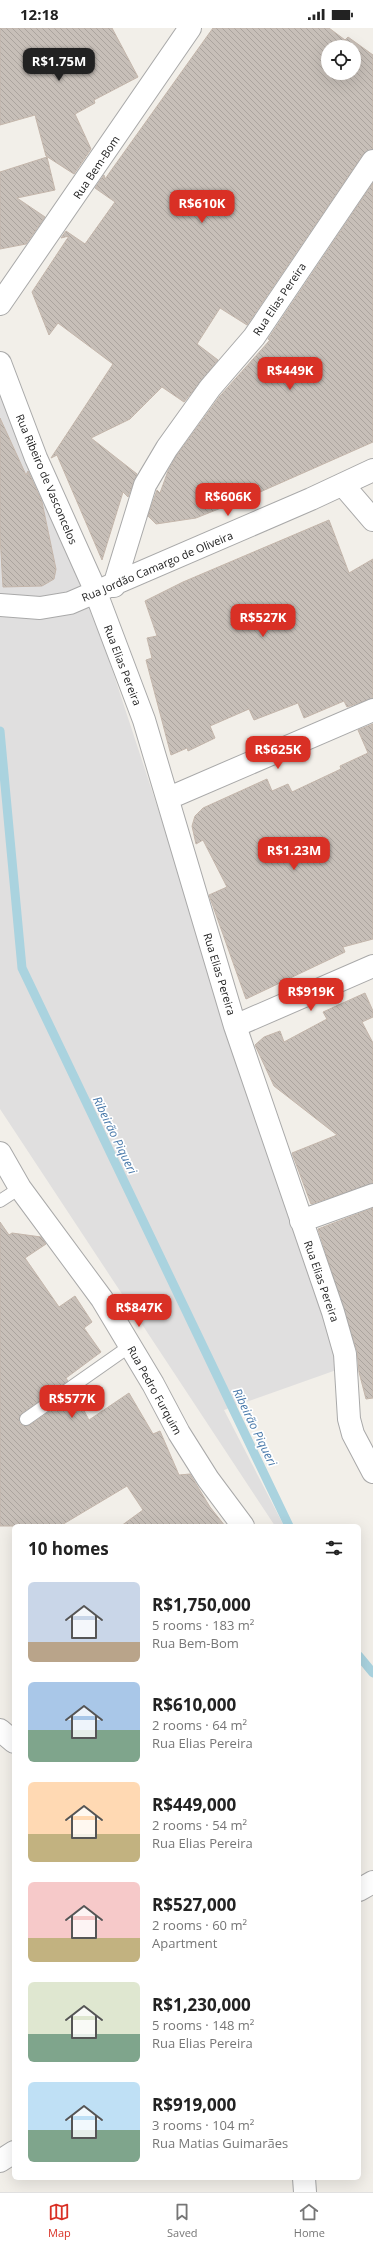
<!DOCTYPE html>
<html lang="en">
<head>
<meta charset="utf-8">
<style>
	body { margin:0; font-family:"Open Sans",sans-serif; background:#f2f2f2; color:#222; height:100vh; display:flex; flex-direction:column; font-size:15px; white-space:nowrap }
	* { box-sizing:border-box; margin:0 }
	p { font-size:13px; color:#767676 }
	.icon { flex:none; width:22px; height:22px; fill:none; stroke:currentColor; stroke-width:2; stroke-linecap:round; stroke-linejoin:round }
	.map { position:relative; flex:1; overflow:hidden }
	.drawer { position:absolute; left:12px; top:1496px; width:349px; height:656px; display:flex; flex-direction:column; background:#fff; border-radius:6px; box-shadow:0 4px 16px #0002 }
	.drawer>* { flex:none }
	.controls { position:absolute; left:321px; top:12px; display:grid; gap:8px }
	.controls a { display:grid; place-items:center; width:40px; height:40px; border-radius:50%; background:#fff; box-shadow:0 4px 16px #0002; font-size:20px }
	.price { position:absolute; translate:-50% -34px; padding:0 9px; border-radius:8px; background:#d93025; color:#fff; font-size:13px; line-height:26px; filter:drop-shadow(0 1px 2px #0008) }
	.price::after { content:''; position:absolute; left:50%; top:24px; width:12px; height:9px; margin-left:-6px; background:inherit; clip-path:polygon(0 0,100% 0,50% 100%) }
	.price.current { background:#222; color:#fff }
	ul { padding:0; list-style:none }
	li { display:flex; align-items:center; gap:12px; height:100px; padding:0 16px }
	li span { display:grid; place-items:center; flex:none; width:112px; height:80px; border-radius:6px; color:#555 }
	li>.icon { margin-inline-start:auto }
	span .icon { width:48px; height:48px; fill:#fffc; stroke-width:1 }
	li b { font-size:17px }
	h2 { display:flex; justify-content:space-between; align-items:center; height:48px; padding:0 16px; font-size:17px }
	.status { display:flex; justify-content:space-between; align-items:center; height:28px; padding:0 20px; background:#fff; direction:ltr }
	.status svg { height:11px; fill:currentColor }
	.tabs { display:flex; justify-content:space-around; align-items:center; height:56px; border-top:1px solid #e0e0e0; background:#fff; font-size:11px; color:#767676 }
	.tabs a { display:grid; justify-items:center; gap:2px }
	.tabs .current { color:#d93025 }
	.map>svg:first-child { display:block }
	.residential { fill:#e0dfdf }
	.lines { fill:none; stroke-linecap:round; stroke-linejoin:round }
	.stream { stroke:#aad3df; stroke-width:9 }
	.building { fill:url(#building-back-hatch); stroke:#c4b6ab; fill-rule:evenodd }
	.service-casing { stroke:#a9a9a9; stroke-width:14 }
	.minor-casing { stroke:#a9a9a9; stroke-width:24 }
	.service { stroke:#fff; stroke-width:12 }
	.minor { stroke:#fff; stroke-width:22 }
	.labels { text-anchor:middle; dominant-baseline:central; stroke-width:3.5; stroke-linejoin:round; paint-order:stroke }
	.street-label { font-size:11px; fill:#222; stroke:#fff }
	.water-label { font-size:12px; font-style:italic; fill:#4a7aab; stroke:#fff }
</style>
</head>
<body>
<div class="status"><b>12:18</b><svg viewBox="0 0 49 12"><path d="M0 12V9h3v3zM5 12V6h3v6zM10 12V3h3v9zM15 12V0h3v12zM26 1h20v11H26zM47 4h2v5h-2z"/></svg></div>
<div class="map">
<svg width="373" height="2164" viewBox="0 0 373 2164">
	<defs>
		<pattern id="building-back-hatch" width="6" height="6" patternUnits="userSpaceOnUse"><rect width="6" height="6" fill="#c7bfb8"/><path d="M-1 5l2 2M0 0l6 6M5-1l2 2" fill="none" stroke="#aba49e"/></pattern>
	</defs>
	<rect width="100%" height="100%" fill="#f2efe9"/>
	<!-- residential -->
	<path class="residential" d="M0,353l107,273 235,714 -118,42 60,116h-9l-275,-417z"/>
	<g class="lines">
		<!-- stream -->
		<path class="stream" d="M0,703l22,237 267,558
			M359,1628l14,17"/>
	</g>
	<!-- building -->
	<path class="building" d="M0,0h112l26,49 -44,23 1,3 -20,11 16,35 -17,25 -28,-18 -11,-41 -35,10z
		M213,0h116l16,12 3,-3 25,18v94l-10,5 -116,171 -27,-17 -23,36 21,16 -34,42 -22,-15 -32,32 -39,19 46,36 -9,23 -5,-5 -21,68 -45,-105 -6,3 62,-94 -55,-41 -9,12 -17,-43 37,-56 -8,2 5,-7 19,13 30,-42 -20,-14 9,-13 1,4zM328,19h26v26h-26z
		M47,129l8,33 -38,8 28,19 -19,27 -26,5v-77z
		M373,155v259l-122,54 -55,22 -40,6 -8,-8 9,-26 3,3 8,-22 9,-16 43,-59 50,-56 -2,-1z
		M0,390l26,57 2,-4 14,31 14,67 -2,10 -12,7 -39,1 -3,-51z
		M329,492l20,53 24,-14v139l-26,9 -3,-6 -40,17 -6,-15 -44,17 -5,-11 -39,17 5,12 -27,13 -1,-3 -16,7 -25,-95 6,-2 -5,-20 10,-2 -12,-35 38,-19z
		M373,696v215l-30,8 2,5 -99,47 -37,-104 18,-8 -24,-47 -7,4 -4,-18 3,-10 8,-8 64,-29 5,12 16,-7 4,8 49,-23 -1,-3 28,-13 -10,-23z
		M365,965l8,18v6l-11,5 11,21v140l-62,21 -19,-51 45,-18 -63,-49 -19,-41 9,-8 16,-6 4,11 43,-23 -4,-7z
		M373,1180v190l-7,1 -7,-27 -2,-21 -39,-122z
		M0,1194l9,13 3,-2 29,4 5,7 -21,14 34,49 16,-11 17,26 -8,6 17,24 -35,26 2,3 -46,32 -3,6 1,5 6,2 4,-1 45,-31 14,26 40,-27 24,41 7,-3 19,44 11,-1 20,33 15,19h-104l22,-16 -16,-24 -67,40h-60z"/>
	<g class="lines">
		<!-- service casing -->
		<g class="service-casing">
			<path id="service" d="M0,1173l20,-13
				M26,1391l104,-73"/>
		</g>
		<!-- minor casing -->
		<g class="minor-casing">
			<path id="minor" d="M0,276l190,-276
				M0,335l36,95 57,127 51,135 91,306 98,286 12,42 4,65 4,15 20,38
				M343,457l30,35
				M114,558l31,-101 22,-37 43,-60 44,-51 119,-176
				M0,577l40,3 30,-5 241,-104 62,-29
				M169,770l204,-88
				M235,998l138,-60
				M0,1125l20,35 82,111 51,85 26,49 29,46 35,47
				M301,1193l72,-26
				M0,1702l14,12
				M359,1862l14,-8
				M0,2133l14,-9
				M304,2150l1,14"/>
		</g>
		<!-- service -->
		<use href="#service" class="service"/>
		<!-- minor -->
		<use href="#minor" class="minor"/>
	</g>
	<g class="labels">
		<!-- street labels -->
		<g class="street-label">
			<text transform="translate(96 139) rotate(-56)">Rua Bem-Bom</text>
			<text transform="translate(279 271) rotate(-56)">Rua Elias Pereira</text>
			<text transform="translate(47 451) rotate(67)">Rua Ribeiro de Vasconcelos</text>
			<text transform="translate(157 538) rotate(-23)">Rua Jordão Camargo de Oliveira</text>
			<text transform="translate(123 637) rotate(69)">Rua Elias Pereira</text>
			<text transform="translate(220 946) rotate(73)">Rua Elias Pereira</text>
			<text transform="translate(322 1253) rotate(71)">Rua Elias Pereira</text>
			<text transform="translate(155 1362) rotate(61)">Rua Pedro Furquim</text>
		</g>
		<!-- water labels -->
		<g class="water-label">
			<text transform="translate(115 1107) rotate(64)">Ribeirão Piqueri</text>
			<text transform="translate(255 1399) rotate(64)">Ribeirão Piqueri</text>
		</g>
	</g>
</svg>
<div class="controls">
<a><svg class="icon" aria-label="locate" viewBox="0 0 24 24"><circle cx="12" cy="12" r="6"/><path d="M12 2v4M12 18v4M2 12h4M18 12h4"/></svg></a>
</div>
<b class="price current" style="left:59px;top:54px">R$1.75M</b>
<b class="price" style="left:202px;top:196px">R$610K</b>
<b class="price" style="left:290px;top:363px">R$449K</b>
<b class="price" style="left:228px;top:489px">R$606K</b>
<b class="price" style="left:263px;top:610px">R$527K</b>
<b class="price" style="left:278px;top:742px">R$625K</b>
<b class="price" style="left:294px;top:843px">R$1.23M</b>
<b class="price" style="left:311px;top:984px">R$919K</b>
<b class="price" style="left:139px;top:1300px">R$847K</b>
<b class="price" style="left:72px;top:1391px">R$577K</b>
<section class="drawer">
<h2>10 homes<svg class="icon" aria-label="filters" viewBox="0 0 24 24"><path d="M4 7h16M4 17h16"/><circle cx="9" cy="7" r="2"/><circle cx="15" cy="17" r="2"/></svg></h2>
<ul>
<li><span style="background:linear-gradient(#c9d6e8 75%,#b9a48a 0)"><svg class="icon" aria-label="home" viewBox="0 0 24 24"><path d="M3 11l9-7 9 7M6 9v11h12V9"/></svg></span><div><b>R$1,750,000</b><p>5 rooms · 183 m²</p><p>Rua Bem-Bom</p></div></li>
<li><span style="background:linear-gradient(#a9c7e8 60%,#7fa58c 0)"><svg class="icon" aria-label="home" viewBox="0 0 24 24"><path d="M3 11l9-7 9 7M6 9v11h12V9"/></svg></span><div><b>R$610,000</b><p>2 rooms · 64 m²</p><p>Rua Elias Pereira</p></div></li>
<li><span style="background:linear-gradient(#ffd9b3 65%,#c2b280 0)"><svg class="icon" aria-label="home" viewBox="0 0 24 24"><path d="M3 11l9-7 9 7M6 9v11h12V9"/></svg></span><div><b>R$449,000</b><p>2 rooms · 54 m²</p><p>Rua Elias Pereira</p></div></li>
<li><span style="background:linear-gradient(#f6c9c9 70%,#c2b280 0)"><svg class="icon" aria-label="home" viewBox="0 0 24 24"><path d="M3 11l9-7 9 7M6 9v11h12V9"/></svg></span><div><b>R$527,000</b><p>2 rooms · 60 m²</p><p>Apartment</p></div></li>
<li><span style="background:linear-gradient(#dfe7d0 65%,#7fa58c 0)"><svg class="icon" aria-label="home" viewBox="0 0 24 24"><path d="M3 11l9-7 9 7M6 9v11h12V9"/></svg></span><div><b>R$1,230,000</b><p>5 rooms · 148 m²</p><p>Rua Elias Pereira</p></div></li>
<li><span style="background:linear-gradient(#bfe0f5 60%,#7fa58c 0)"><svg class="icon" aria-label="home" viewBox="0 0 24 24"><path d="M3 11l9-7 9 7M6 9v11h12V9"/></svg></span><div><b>R$919,000</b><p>3 rooms · 104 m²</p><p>Rua Matias Guimarães</p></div></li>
</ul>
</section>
</div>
<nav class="tabs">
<a class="current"><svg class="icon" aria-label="map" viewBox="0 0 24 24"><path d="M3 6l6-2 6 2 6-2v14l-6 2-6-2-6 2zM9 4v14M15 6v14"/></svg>Map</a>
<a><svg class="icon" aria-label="saved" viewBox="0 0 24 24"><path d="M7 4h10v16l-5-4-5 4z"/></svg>Saved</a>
<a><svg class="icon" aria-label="home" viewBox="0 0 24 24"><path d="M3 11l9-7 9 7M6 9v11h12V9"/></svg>Home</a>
</nav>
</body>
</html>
